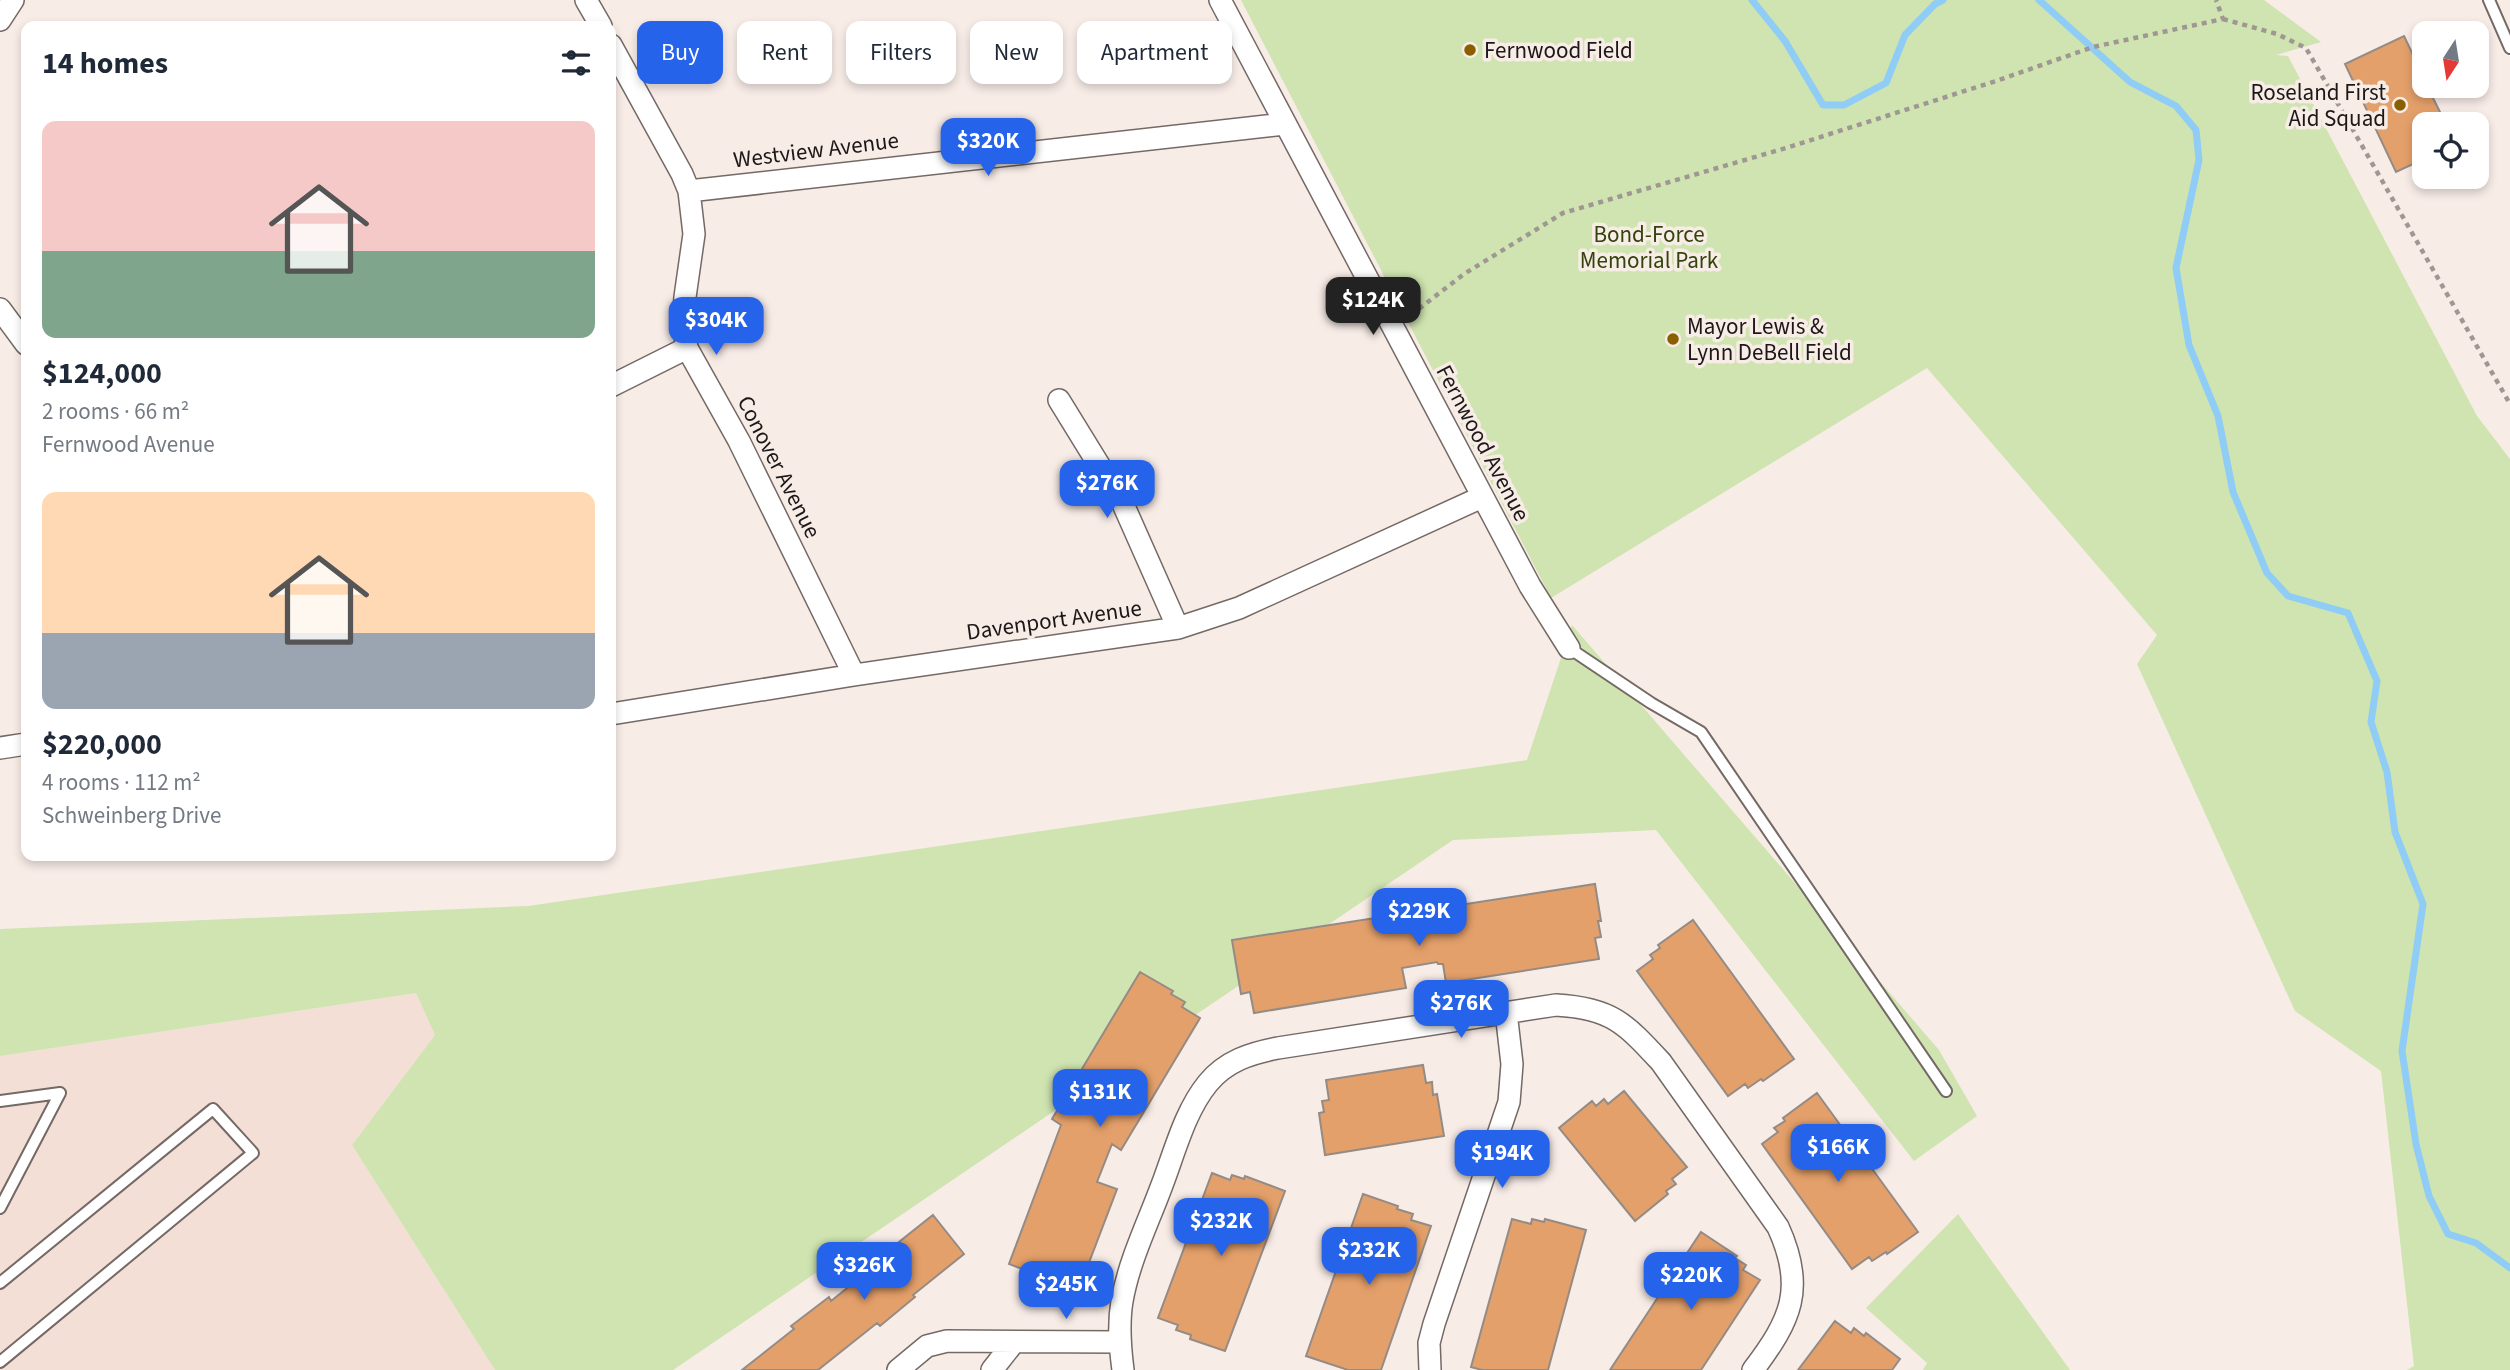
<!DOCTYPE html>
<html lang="en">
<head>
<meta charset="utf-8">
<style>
	body { margin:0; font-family:"Source Sans 3",sans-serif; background:#f6f6f7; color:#1f2937; height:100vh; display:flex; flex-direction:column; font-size:26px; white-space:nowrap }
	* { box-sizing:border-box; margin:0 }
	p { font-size:23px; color:#747a83 }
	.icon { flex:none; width:38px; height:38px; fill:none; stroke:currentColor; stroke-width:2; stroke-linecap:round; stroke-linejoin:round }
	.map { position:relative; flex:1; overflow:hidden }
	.details { position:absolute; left:21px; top:21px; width:595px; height:840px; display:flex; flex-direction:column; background:#fff; border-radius:14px; box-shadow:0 4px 10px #0003 }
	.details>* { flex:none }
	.hud { position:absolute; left:637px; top:21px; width:665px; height:63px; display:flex; gap:14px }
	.needle { width:46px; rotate:192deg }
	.buttons { position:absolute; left:2412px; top:21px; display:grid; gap:14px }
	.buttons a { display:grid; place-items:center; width:77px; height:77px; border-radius:14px; background:#fff; box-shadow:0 4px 10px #0003; font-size:35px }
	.price { position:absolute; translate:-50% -60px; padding:0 16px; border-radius:14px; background:#2563eb; color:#fff; font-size:23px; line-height:46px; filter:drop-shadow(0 2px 4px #0008) }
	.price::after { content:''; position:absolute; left:50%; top:42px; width:21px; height:16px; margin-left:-10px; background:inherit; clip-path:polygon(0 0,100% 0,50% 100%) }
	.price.current { background:#222; color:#fff }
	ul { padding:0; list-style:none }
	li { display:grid; align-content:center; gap:14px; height:371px; padding:0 21px }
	li span { display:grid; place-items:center; height:217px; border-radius:14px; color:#555 }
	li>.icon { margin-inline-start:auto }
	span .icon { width:126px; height:126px; fill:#fffc; stroke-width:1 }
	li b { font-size:30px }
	h2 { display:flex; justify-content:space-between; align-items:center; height:84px; padding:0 21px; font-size:30px }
	.tag { padding:0 24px; border-radius:14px; background:#fff; box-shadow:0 4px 10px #0003; font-size:24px; line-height:63px }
	.tag.current { background:#2563eb; color:#fff }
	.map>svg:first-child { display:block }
	.built { fill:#f3dfd6 }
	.green { fill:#cfe4b0 }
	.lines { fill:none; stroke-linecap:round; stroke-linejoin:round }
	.stream { stroke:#8fccf6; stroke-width:7 }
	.building { fill:#e4a06a; stroke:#958b85; stroke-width:2 }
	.service-casing { stroke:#746965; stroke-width:14 }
	.minor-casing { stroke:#746965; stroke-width:24 }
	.path { stroke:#a09793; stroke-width:4.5; stroke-dasharray:5 5; stroke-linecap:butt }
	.service { stroke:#fff; stroke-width:10 }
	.minor { stroke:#fff; stroke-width:21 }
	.poi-dot { fill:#895f00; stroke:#f8ece7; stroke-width:2.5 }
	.labels { text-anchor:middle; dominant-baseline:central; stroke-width:7; stroke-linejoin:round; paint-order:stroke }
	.poi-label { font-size:23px; fill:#1c1817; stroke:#f8ece7; text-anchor:start }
	.street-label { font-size:23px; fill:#1c1817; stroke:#f8ece7 }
	.park-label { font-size:23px; fill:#32440b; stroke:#f8ece7 }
</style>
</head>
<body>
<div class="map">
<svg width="2510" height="1370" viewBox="0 0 2510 1370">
	<rect width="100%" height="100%" fill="#f8ece7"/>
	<!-- built -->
	<path class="built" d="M416,993l19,42 -83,110 143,225h-495v-314z"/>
	<!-- green -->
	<path class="green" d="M1241,0h1023l57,42 -45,13 12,1 189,360 33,43v911h-103l7,-4 -33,-295 -86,-60 -158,-347 20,-29 -230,-267 -376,230z
		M1572,625l367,425 38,66 -63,45 -258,-331 -203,10 -780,530h-178l-143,-225 83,-110 -19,-42 -416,63v-127l528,-23 999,-146z
		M1958,1214l112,156h-147l4,-7 -61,-55z"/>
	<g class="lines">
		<!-- stream -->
		<path class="stream" d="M1752,0l33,41 38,64h21l42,-22 19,-48 30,-31 8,-4
			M2039,0l91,82 46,24 20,24 3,30 -23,108 13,77 29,71 15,76 34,81 21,23 60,17 29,68 -6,41 16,50 8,60 28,72 -21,147 14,93 13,52 19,38 28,9 34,25"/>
	</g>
	<!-- building -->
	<path class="building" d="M2404,36l20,42v8h3l19,38h-22v35l-28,13 -51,-108z
		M1595,884l6,37h-3l3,16 -6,1 4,21 -153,24 -3,-19h-5l-1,-2 -35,6 4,20 -152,25 -4,-21 -9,2 -9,-54z
		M1693,920l101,139 -31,22 -2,-2 -13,9 -3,-4 -17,12 -91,-125 16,-12 -3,-4 10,-7 -2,-3z
		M1140,972l33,19 -2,3 14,8 -3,5 18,11 -79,132 -9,-6 -15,38 20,7 -35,92 -18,-6 -2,5 -12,-4 -1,3 -40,-15 52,-139 -9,-6z
		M1423,1065l3,18 6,-1 1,13 4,-1 7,42 -119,19 -6,-42 5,-1 -2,-11 7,-1 -3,-20z
		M1624,1091l63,76 -15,12 4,5 -10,7 2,3 -33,27 -76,-93 33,-27 4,5 8,-7 4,5z
		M1817,1093l101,139 -31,22 -1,-2 -14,9 -3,-4 -17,12 -90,-125 16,-12 -4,-4 11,-7 -2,-3z
		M1212,1173l18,7 2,-5 12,4 1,-3 40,15 -60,160 -35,-12 1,-4 -15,-5 2,-5 -20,-7z
		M1363,1194l35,12 -1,3 16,5 -2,6 20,6 -50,144h-33l-42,-14z
		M933,1215l31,39 -51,41 2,2 -35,29 -3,-3 -59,47h-76l52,-41 -3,-3 38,-29 2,4 51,-41 -2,-3z
		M1512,1219l19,5 1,-5 12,3 1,-3 41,11 -38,140h-66l-11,-3z
		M1701,1232l36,24 -2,2 11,7 -3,5 17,10 -59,90h-91z
		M1835,1321l16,12 3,-5 10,8 2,-3 34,26 -8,11h-94z"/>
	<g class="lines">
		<!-- service casing -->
		<g class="service-casing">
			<path id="service" d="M2489,0l21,48
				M1569,648l82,55 50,29 245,359
				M0,1101l60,-8
				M0,1208l60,-115
				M0,1283l213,-174 40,44 -253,209"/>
		</g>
		<!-- minor casing -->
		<g class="minor-casing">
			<path id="minor" d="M586,0l15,26
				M1220,0l310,586 39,62
				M0,20l13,-20
				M611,45l71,129 7,17 5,43 -9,63 -2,26 4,25 52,93 115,234
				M689,191l595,-67
				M0,309l26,35
				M611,386l76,-38
				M1059,400l64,104 55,124
				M611,714l243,-39 324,-47 61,-20 243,-111
				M0,748l26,-4
				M898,1370l29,-24 20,-5 172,1
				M992,1370l22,-28
				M1123,1370c-3,-23 -5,-45 -1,-69 7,-40 26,-78 40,-116 13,-34 23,-74 46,-102 18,-22 43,-30 70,-35l278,-43c55,3 69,18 105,57l117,165c28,61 13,93 -25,143
				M1430,1370l-1,-27 5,-19 75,-222 3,-38 -6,-52"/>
		</g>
		<!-- path -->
		<path class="path" d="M2223,19l54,15 29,14 204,356
			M1411,315l53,-41 99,-61 223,-65 210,-67 97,-34 130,-28 -7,-19"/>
		<!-- service -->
		<use href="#service" class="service"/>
		<!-- minor -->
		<use href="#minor" class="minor"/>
	</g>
	<!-- markers -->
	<g class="poi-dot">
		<circle cx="1470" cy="50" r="7"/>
		<circle cx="2400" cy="105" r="7"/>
		<circle cx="1673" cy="339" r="7"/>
	</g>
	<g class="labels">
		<!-- poi labels -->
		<g class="poi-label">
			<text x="1484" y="50">Fernwood Field</text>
			<text x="2386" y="92" text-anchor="end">Roseland First<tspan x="2386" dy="26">Aid Squad</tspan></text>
			<text x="1687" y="326">Mayor Lewis &amp;<tspan x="1687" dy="26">Lynn DeBell Field</tspan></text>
		</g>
		<!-- street labels -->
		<g class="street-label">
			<text transform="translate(816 150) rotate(-7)">Westview Avenue</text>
			<text transform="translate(1483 443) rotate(62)">Fernwood Avenue</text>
			<text transform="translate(779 467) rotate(63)">Conover Avenue</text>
			<text transform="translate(1054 620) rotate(-8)">Davenport Avenue</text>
		</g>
		<!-- park labels -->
		<g class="park-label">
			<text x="1649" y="234">Bond-Force<tspan x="1649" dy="26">Memorial Park</tspan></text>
		</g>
	</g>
</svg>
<div class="buttons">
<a><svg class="needle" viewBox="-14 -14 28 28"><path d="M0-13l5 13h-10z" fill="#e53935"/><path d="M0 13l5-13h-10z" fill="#747a83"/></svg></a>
<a><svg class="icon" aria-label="locate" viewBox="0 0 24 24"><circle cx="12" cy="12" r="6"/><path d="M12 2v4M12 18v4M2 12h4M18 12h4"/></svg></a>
</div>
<b class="price" style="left:988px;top:178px">$320K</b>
<b class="price current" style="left:1373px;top:337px">$124K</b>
<b class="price" style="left:716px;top:357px">$304K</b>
<b class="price" style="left:1107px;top:520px">$276K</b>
<b class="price" style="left:1419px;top:948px">$229K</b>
<b class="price" style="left:1461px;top:1040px">$276K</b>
<b class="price" style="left:1100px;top:1129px">$131K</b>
<b class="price" style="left:1838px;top:1184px">$166K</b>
<b class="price" style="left:1502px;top:1190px">$194K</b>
<b class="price" style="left:1221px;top:1258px">$232K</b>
<b class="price" style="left:1369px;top:1287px">$232K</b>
<b class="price" style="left:864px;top:1302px">$326K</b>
<b class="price" style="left:1691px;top:1312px">$220K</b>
<b class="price" style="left:1066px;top:1321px">$245K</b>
<div class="hud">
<a class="tag current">Buy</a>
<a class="tag">Rent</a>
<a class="tag">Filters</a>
<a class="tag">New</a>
<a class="tag">Apartment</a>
</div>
<section class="details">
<h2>14 homes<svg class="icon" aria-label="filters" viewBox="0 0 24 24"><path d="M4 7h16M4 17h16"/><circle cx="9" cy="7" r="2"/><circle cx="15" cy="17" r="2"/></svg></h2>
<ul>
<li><span style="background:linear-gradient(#f6c9c9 60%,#7fa58c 0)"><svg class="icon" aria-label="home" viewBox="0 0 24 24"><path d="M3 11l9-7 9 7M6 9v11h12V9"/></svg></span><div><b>$124,000</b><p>2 rooms · 66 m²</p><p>Fernwood Avenue</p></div></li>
<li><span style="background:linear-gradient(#ffd9b3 65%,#9aa5b1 0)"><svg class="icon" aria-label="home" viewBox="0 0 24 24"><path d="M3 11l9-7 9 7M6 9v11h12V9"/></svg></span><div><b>$220,000</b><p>4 rooms · 112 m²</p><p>Schweinberg Drive</p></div></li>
</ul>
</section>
</div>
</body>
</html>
